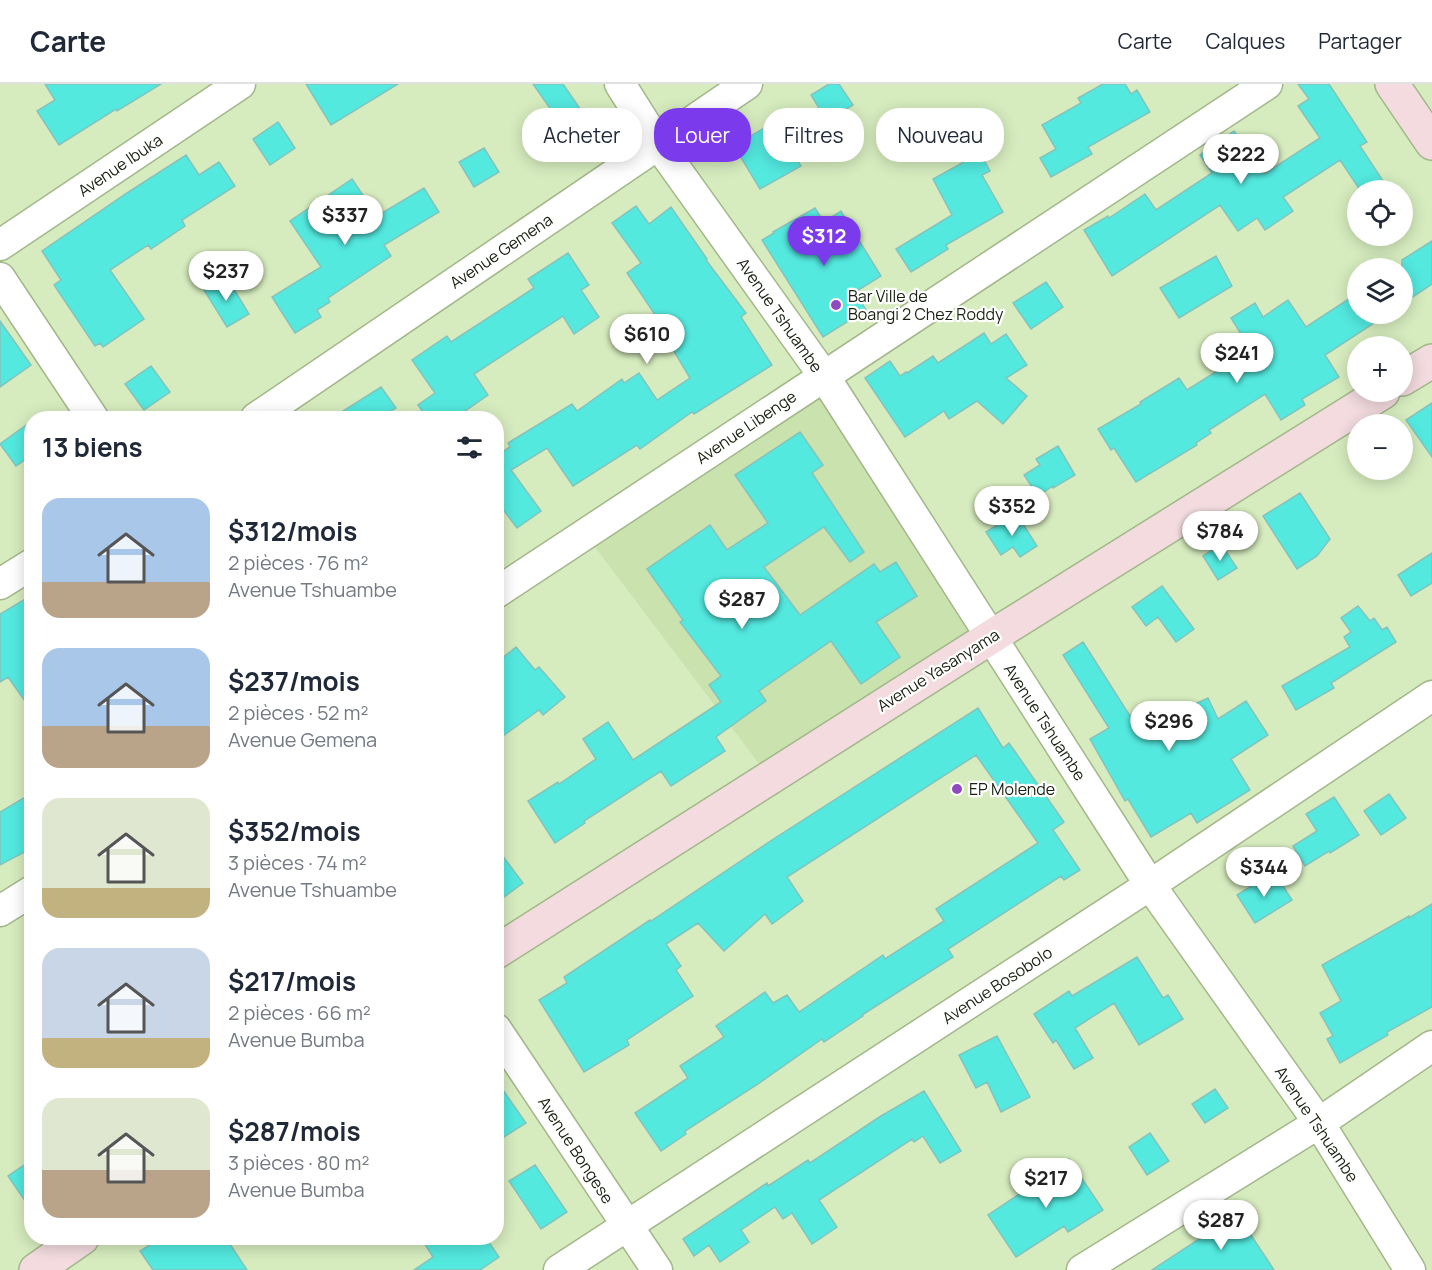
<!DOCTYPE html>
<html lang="fr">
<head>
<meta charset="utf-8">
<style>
	body { margin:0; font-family:Manrope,sans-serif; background:#f6f6f7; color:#1f2937; height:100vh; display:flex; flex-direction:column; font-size:22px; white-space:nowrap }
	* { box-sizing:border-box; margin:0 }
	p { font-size:20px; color:#747a83 }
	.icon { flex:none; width:33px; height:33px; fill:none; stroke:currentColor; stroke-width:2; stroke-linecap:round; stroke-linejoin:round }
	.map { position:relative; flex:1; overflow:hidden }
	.drawer { position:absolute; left:24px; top:327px; width:480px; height:834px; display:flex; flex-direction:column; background:#fff; border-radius:24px; box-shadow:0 3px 15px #0003 }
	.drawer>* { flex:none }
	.top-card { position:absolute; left:522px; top:24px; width:570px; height:54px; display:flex; gap:12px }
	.tools { position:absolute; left:1347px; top:96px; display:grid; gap:12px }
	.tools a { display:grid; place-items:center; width:66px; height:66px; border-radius:50%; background:#fff; box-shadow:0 3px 15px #0003; font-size:30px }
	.price { position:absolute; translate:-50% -51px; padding:0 14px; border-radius:21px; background:#fff; color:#222; font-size:20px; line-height:39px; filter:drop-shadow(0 2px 3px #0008) }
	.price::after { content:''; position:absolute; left:50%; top:36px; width:18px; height:14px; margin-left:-9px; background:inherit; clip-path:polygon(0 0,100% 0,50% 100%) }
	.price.current { background:#7c3aed; color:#fff }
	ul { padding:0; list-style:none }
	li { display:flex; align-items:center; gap:18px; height:150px; padding:0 18px }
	li span { display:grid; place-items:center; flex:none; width:168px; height:120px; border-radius:18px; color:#555 }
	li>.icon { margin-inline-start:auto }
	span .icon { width:72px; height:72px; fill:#fffc; stroke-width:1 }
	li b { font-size:26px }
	h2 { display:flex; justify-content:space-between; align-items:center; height:72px; padding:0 18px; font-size:26px }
	.pill { padding:0 21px; border-radius:24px; background:#fff; box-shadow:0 3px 15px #0003; font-size:21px; line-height:54px }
	.pill.current { background:#7c3aed; color:#fff }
	header { display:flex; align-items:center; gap:36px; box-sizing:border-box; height:84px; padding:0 30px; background:#fff; border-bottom:2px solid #e0e1e3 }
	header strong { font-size:28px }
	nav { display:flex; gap:33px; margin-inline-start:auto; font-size:21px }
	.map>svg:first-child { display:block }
	.built { fill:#c9e2ae }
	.building { fill:#53e9df; stroke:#83c3bd; stroke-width:1.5 }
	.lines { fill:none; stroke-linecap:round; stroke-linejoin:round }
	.street-casing { stroke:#a2b78a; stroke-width:33 }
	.secondary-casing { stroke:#a2b78a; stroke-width:36 }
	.street { stroke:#fff; stroke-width:30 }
	.secondary { stroke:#f3dbdf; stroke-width:33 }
	.poi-dot { fill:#8e4abe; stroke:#fff; stroke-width:2 }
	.labels { text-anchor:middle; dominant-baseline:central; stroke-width:4.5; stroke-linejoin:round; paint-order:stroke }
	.street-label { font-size:16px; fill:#192110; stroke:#fff }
	.poi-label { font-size:16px; fill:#192110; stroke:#fff; text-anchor:start }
</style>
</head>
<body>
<header>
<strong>Carte</strong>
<nav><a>Carte</a><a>Calques</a><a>Partager</a></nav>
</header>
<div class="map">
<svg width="1432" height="1186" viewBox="0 0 1432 1186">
	<rect width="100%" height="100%" fill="#d6ecbe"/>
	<!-- built -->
	<path class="built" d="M824,292l167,261 -222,140 -184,-243z"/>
	<!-- building -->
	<path class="building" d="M45,0h116l-44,27 -1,-2 -57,36 -22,-34 18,-11z
		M306,0h92l-67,41z
		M533,0h30l31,45 -28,19 -20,-29 8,-5z
		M829,0h10l14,21 -26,16 -16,-26z
		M1103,0h22l6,10 6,-4 13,22 -62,35 4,7 -41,23 -11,-19 16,-9 -14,-24 39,-22 -3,-5z
		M1298,0h31l38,58 -7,4 29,44h-29l-20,-30 -57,37 10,14 -28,19 -8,-12 -19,13 -18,-26 -108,71 -28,-46 24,-14 1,2 36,-24 11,16 56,-37 -12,-18 34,-24 30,43 56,-36 -22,-32 11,-7z
		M278,38l17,26 -25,17 -17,-26z
		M774,38l27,44 -41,23 -26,-43z
		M484,64l15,24 -25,15 -15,-25z
		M980,69l10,18 -8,4 21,37 -57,33 2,4 -37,23 -15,-23 56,-34 -19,-36z
		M186,71l13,20 20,-13 16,24 -53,34 3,6 -34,23 -3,-4 -38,25 34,49 -41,28 -3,-4 -5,3 -41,-61 7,-5 -19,-29 85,-58z
		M352,95l25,37 47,-28 15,24 -55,33 7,11 -63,42 2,4 -13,8 4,7 -26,16 -23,-36 49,-30 -31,-46z
		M636,122l13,18 22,-17 36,52 -1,1 40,53 -5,4 31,48 -78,49 -2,-2 -52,37 -3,-4 -64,41 -26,-38 -36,22 30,41 -24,17 -21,-28v-50l3,4 11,-7 -2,-4 64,-39 5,7 45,-32 2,4 15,-10 18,27 33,-22 -27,-45 3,-2 -39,-58 14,-10 -29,-40z
		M815,124l9,14 17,-11 40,65 -26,16 11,18 -43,27 -61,-97 12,-7 -1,-1z
		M1432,157v43l-30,20v-44z
		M568,169l21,32 -8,5 18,27 -25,17 -11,-18 -89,58 14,21 -33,23h-28l-9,-13 17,-12 -23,-33 35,-24 4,6 83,-54 -6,-9z
		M1216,172l16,30 -53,32 -19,-30z
		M226,192l23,38 -22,13 -23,-37z
		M1046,198l17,25 -32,22 -18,-26z
		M1358,209v21h30l-63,41 14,22 -37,22 3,6 -24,15 -16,-26 -56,36 2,3 -15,10 1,2 -61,37 -22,-34 -3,2 -13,-21 43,-25 -1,-2 39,-24 8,12 64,-40 -20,-32 24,-15 8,14 25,-17 18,27z
		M0,237l31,44 -31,22z
		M984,249l7,11 15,-10 21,31 -21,13 21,18 -24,28 -26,-23 -28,18 -5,-8 -39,26 -40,-59 25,-17 10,15 6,-4 1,1 26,-17 5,7z
		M151,282l19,26 -26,18 -19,-26z
		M381,303l15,21 -17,10h-47z
		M1432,319v54l-26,-37z
		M32,337v34l-16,11 -16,-22z
		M800,348l23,33 -11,8 52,79 -14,10 -26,-35 -60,40 36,48 74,-51 6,8 16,-10 21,34 -41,26 24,35 -39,27 -30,-43 -72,50 7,10 -50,36 9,14 -54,35 -10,-15 -77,50 1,2 -30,20 -27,-42 30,-19 1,2 37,-25 -13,-20 25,-17 25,38 88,-58 -12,-17 12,-9 -41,-54 3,-2 -36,-51 63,-44 17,25 41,-27 -33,-48z
		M1058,362l17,29 -22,13v-2l-15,10 -14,-21 16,-10 -4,-6z
		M1300,409l30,46 -13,17 -20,13 -34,-53z
		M1016,429l21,33 -17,11 -7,-10 -12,8 -15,-23z
		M1221,460l16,24 -19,12 -15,-24z
		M1432,469v30l-21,13 -13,-21z
		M1162,502l32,43 -18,13 -18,-25 -12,9 -14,-19z
		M32,511v116l-24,-34 -8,5v-68z
		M1358,522l12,15 4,-3 8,12 5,-3 9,15 -65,41 3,5 -38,22 -14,-24 68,-39 -6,-10 7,-5 -10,-14z
		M1083,558l47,74 12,-8 8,15 27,-16 3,4 28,-13 10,21 28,-18 22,34 -37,24 19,31 -53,33 -6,-10 -40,24 -23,-38 -3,2 -35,-62 19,-11 -46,-73z
		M516,563l19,23 4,-3 26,30 -22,18 -4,-5 -43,31v-78z
		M978,624l25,40 6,-5 55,79 -11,8 27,40 -16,10 -3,-4 -113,73 5,8 -91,58 1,1 -39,26 -2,-3 -64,45 -73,47 1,3 -25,17 -26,-38 53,-35 -8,-12 44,-29 -8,-11 49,-34 8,11 14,-8 12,17 84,-57 2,4 59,-38 -8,-12 102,-66 -62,-88 -189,122 16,24 -31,23 -7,-10 -41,37 -26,-28 -32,21 15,22 -5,4 17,26 -66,44 2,5 -45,27 -45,-72 28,-17 -3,-6 86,-57 1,1 124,-83z
		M32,709v55l-32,17v-53z
		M1389,710l17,24 -25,17 -17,-24z
		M1334,713l25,38 -29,18 -1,-2 -24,15 -12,-20 24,-15 -11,-17z
		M496,763l27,36 -27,20z
		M1274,788l18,28 -37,23 -18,-28z
		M1432,820v103l-45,25 1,3 -48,28 -13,-24 6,-3 -13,-23 21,-12 -19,-36 87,-49v2z
		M1137,873l26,41 5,-3 15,24 -44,26 -25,-42 -39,25 18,30 -19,11 -18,-29 -3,3 -19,-29 35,-23 3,5z
		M997,952l33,61 -29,15 -14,-30 -11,6 -17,-33z
		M496,996l30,43 -30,19z
		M1215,1005l13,19 -23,15 -13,-19z
		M924,1007l37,60 -21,12 -17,-27 -9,6 -2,-3 -93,61 18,27 -25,17 -20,-31 -9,6 -8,-12 -34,23 8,12 -29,20 -11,-17 -15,11 -11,-17 84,-56 1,3 40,-26 2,3 71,-47z
		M1150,1049l19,28 -22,14 -18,-28z
		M1069,1075l34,51 -35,22 -4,-6 -48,31 -28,-42 48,-32 -2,-2z
		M32,1076v51l-24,-35z
		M535,1081l32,47 -26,17 -32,-48z
		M1237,1130l37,56h-122z
		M161,1154h65l21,32h-94l-13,-19z
		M421,1154h65l13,19 -19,13h-66l19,-13z"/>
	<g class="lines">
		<!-- street casing -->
		<g class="street-casing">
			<path id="street" d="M620,0l38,60 166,232 326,509 169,238 91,147
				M0,161l240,-161
				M0,194l93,140
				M256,334l491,-334
				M0,500l32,-20
				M496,509l771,-509
				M0,827l32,-20
				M496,945l161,241
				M559,1186l591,-385 282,-189
				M1082,1186l237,-147 113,-77"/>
		</g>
		<!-- secondary casing -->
		<g class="secondary-casing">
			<path id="secondary" d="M1392,0l40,59
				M1402,295l30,-18
				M496,868l495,-315 392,-245
				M36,1186l46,-32"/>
		</g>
		<!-- street -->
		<use href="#street" class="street"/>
		<!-- secondary -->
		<use href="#secondary" class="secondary"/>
	</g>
	<!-- markers -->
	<g class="poi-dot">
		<circle cx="836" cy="221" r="6"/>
		<circle cx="957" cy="705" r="6"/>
	</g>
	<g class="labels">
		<!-- street labels -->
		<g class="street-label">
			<text transform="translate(120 81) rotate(-34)">Avenue Ibuka</text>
			<text transform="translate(501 167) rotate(-34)">Avenue Gemena</text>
			<text transform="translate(780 231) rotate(55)">Avenue Tshuambe</text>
			<text transform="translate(746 343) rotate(-34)">Avenue Libenge</text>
			<text transform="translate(938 586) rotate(-32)">Avenue Yasanyama</text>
			<text transform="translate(1045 638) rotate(57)">Avenue Tshuambe</text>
			<text transform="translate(997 901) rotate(-33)">Avenue Bosobolo</text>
			<text transform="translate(1317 1040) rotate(56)">Avenue Tshuambe</text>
			<text transform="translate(576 1066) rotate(57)">Avenue Bongese</text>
		</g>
		<!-- poi labels -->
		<g class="poi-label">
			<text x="848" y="212">Bar Ville de<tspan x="848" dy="18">Boangi 2 Chez Roddy</tspan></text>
			<text x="969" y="705">EP Molende</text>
		</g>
	</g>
</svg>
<div class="tools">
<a><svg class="icon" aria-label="locate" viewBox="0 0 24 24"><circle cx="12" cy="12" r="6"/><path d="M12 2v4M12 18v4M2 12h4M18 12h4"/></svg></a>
<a><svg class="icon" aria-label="layers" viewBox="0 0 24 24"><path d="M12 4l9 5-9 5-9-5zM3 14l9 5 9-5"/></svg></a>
<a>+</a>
<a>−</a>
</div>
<b class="price" style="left:1241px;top:101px">$222</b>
<b class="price" style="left:345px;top:162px">$337</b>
<b class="price current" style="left:824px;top:183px">$312</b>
<b class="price" style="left:226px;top:218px">$237</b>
<b class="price" style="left:647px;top:281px">$610</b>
<b class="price" style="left:1237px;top:300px">$241</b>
<b class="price" style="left:1012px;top:453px">$352</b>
<b class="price" style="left:1220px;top:478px">$784</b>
<b class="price" style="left:742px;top:546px">$287</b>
<b class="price" style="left:1169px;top:668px">$296</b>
<b class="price" style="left:1264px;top:814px">$344</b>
<b class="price" style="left:1046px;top:1125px">$217</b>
<b class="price" style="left:1221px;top:1167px">$287</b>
<div class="top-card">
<a class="pill">Acheter</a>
<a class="pill current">Louer</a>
<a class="pill">Filtres</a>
<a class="pill">Nouveau</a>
</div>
<section class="drawer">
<h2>13 biens<svg class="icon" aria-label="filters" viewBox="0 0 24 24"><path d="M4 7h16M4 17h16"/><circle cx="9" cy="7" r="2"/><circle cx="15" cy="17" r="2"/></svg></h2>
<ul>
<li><span style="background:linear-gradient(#a9c7e8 70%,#b9a48a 0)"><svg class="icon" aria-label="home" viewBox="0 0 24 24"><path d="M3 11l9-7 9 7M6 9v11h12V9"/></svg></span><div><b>$312/mois</b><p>2 pièces · 76 m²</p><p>Avenue Tshuambe</p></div></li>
<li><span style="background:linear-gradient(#a9c7e8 65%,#b9a48a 0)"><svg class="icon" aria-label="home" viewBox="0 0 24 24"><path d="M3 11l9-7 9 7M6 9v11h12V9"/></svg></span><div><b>$237/mois</b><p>2 pièces · 52 m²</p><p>Avenue Gemena</p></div></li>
<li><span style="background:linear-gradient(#dfe7d0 75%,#c2b280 0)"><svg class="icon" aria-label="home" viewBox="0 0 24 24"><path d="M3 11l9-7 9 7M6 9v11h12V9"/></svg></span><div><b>$352/mois</b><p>3 pièces · 74 m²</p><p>Avenue Tshuambe</p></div></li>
<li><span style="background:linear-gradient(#c9d6e8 75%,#c2b280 0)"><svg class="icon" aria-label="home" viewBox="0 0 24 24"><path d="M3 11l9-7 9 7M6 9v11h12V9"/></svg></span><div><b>$217/mois</b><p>2 pièces · 66 m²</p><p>Avenue Bumba</p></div></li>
<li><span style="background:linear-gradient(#dfe7d0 60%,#b9a48a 0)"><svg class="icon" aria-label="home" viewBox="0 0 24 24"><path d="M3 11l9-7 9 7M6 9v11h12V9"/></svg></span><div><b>$287/mois</b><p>3 pièces · 80 m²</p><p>Avenue Bumba</p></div></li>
</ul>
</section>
</div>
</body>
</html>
